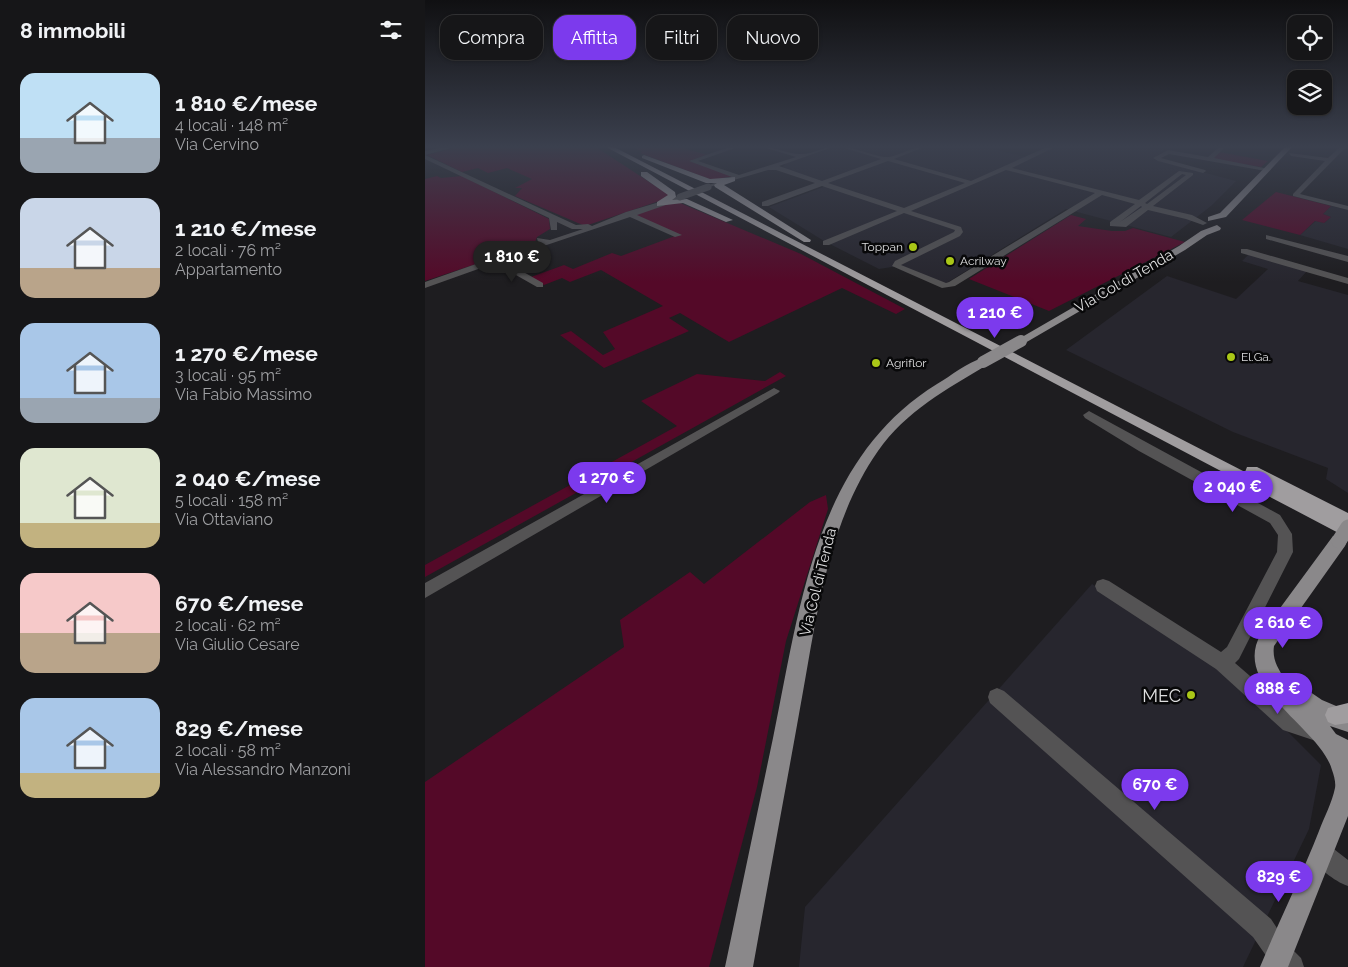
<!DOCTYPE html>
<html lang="it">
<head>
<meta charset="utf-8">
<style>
	body { margin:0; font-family:Raleway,sans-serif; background:#232325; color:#f1f3f6; height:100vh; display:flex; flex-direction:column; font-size:19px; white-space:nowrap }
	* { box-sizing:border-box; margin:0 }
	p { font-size:16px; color:#9e9fa2 }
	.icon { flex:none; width:28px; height:28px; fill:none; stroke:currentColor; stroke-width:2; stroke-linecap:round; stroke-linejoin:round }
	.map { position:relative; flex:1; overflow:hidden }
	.details { display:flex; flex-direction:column; background:#161618; width:425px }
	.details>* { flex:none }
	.top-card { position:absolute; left:15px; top:15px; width:475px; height:45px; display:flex; gap:10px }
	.fabs { position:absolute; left:862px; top:15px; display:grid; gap:10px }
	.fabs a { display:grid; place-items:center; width:45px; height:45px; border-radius:10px; background:#161618; box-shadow:0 1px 4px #0004,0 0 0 1px #353537; font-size:25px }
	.price { position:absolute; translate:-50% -42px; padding:0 11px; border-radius:18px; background:#7c3aed; color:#fff; font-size:16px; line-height:32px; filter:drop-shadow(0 1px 2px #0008) }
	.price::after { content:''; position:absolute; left:50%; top:30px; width:15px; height:11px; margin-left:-8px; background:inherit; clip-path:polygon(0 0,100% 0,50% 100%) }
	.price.current { background:#222; color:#fff }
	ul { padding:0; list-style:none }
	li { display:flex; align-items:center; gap:15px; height:125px; padding:0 20px }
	li span { display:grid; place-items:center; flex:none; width:140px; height:100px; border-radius:15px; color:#555 }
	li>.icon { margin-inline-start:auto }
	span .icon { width:60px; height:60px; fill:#fffc; stroke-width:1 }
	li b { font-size:21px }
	h2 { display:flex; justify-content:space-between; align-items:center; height:60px; padding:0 20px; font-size:21px }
	.pill { padding:0 18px; border-radius:15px; background:#161618; box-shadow:0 1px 4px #0004,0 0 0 1px #353537; font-size:18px; line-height:45px }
	.pill.current { background:#7c3aed; color:#fff }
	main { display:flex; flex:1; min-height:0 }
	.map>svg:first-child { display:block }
	.built { fill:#27262e }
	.green { fill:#540928 }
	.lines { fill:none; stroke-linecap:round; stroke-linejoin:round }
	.minor { fill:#545354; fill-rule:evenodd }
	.major { fill:#8a888a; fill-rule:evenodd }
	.highway { fill:#a09d9f; fill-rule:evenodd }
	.minor-bridge { stroke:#545354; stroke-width:7 }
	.major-bridge-far1 { stroke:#8a888a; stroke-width:12 }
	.major-bridge { stroke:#8a888a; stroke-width:15 }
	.poi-dot { fill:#aac717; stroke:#080809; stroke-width:2 }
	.labels { text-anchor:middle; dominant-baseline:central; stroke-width:5; stroke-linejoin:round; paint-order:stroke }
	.far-poi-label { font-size:12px; fill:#dededf; stroke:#080809; text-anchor:start }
	.street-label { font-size:15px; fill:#dededf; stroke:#080809 }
	.near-poi-label { font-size:18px; fill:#dededf; stroke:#080809; text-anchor:end }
</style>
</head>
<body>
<main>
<section class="details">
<h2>8 immobili<svg class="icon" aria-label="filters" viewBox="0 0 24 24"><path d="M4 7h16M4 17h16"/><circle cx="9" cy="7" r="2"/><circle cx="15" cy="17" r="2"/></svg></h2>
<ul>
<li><span style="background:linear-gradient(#bfe0f5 65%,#9aa5b1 0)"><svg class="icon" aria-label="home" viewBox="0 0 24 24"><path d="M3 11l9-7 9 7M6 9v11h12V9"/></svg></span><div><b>1 810 €/mese</b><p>4 locali · 148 m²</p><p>Via Cervino</p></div></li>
<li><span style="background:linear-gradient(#c9d6e8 70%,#b9a48a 0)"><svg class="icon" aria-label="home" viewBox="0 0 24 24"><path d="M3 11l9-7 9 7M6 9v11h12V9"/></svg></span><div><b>1 210 €/mese</b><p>2 locali · 76 m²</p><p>Appartamento</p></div></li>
<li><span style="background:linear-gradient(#a9c7e8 75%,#9aa5b1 0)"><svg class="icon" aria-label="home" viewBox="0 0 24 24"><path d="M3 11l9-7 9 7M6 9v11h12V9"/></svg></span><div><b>1 270 €/mese</b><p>3 locali · 95 m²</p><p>Via Fabio Massimo</p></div></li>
<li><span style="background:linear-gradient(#dfe7d0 75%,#c2b280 0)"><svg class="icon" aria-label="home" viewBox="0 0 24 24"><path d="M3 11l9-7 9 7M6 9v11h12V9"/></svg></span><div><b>2 040 €/mese</b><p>5 locali · 158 m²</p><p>Via Ottaviano</p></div></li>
<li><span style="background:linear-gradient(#f6c9c9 60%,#b9a48a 0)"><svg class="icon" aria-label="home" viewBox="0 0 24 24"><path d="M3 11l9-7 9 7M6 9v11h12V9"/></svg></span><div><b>670 €/mese</b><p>2 locali · 62 m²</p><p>Via Giulio Cesare</p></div></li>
<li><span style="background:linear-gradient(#a9c7e8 75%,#c2b280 0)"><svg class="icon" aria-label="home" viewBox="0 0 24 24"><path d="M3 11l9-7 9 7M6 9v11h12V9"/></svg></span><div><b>829 €/mese</b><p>2 locali · 58 m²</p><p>Via Alessandro Manzoni</p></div></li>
</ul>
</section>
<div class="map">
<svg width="923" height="967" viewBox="0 0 923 967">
	<rect width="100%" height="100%" fill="#1e1d20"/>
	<!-- built -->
	<path class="built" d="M411,147h148l46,11 25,-11h108v4l-10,8 83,22 -25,25 -40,31 -105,-28 -121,75 -47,-18 -19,3 -55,-28 -55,-34 60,-22 -48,-16 5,-6z
		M906,206l17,4v39l-48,-14 16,-14 8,2 7,-6 -8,-3z
		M824,254l58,17 -9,10 50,14v198l-22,-14 2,-11 -95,-36 -167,-82 101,-74 69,23 32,-30 -26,-8z
		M667,584l135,87 94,94 -12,64 -66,138h-444l6,-60z"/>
	<!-- green -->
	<path class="green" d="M32,147h139l73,48 -1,3 -83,28 -70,-30 7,-8h-7l17,-9 -25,-11 -19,5 -10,-5 -16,4 -35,-17z
		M208,147h47l27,8 -17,6 44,15 -22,4 -72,-27 2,-1z
		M794,152l49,9 -7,6 -48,-8z
		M12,176l4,2 21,-2 87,43 1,10 -13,8 -2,5 -5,4 -105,35v-102z
		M851,192l55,14 -8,8 8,3 -7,6 -9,-2 -15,14 -58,-15z
		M255,203l121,51 104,55 -9,5 -54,-26 -113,54 -49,-29 -11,5 20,13 -85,37 -44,-33 11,-4 32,24 12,-6 -12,-17 60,-26 -62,-36 -31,12 -8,-4 -18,7 -13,-8 33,-12 9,4 39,-16 9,3 54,-20 -42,-22 27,-9z
		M646,215l15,4 -8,7 34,5h13l8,-3 52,14 -136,69 -80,-32z
		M355,372l6,4 -361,201v-12l252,-139 -36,-25 56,-27 68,7z
		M401,495l2,14 -42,132 -29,146 -48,180h-284v-185l199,-135 -4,-27 70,-48 14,12 106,-82z"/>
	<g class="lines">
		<!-- minor -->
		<path class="minor" d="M19,147h11l-30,8v-4z
			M304,147h9l-40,14 41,14 57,-18 -33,-10c13,0 27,8 39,7 11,0 20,-7 31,-7l-54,19 43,15 59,-22 -40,-12c14,0 37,11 48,10 12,-2 22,-10 35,-10l-30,12 77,22 76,-34h8l-43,21 127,32 40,-29 14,2v2l-40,31 39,9 15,8 -4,2 -17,-6 -38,-9 -22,17 -16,-1v-4l25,-18 -33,-9 -147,91 -13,2 -50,-22 3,-5 59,-29 1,-2 -51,-17 -75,32h-6v-4l74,-30 -75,-25 -54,20h-6v-4l53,-19 -39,-13h-8l-62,18v-2l26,-9 -43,-16zM463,161l77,22 -61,25 -76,-25zM581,170l89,23 -146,89 -3,1 -45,-18 59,-29 3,-4 -2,-5 -50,-16zM757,174l4,1 -39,29 -2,-1zM716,206l1,1 -22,15z
			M794,147h6l-11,11 55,11 -3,2 -97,-17 -8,4 44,12 1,1 -3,2 -45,-12 -5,-3 15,-8 40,7z
			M915,147h6l-46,47 48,12v4l-55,-14v-2l32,-33 -34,-5 -2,-3 39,5z
			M0,155l151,70 12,-1 4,2 34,-14 57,-17v4l-46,16 45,20 -7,2 -45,-20 -128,43 41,23v4h-6l-42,-24 -70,25v-6l113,-40 -1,-4 13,2 33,-11h-11l-15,-7v8h-6l-2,-12 -124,-59z
			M841,235l82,21v6l-82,-23z
			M816,249h6l101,29v6l-107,-31z
			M349,388l6,3 -2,2 -353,205v-15z
			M664,411l191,104 12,19 1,18 -54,107 -4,4 60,52 28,9 3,7 -3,7 -7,3 -33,-11 -67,-61 -119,-78 -2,-5 2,-5 6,-2 6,2 112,71 6,-5 50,-95 1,-17 -8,-12 -131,-72 -54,-33 -2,-3z
			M572,688l7,3 267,228 17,26 13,13 3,9h-30l-21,-30 -263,-234 -2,-6 2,-6z
			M897,843l8,3 18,14v26c-14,-5 -31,-18 -37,-32l3,-8z"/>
		<!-- major -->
		<path class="major" d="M860,147h7l-66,70 -18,4v-4l12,-4z
			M792,225l4,3 -1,2 -13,5 -22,15 -160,93h-8l-2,-2 164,-95 22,-15z
			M558,358l4,1 2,3 -2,3c-40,24 -81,46 -109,86 -53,76 -62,174 -79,263 -15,84 -31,169 -46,253h-28c16,-76 32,-153 48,-229 27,-129 41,-278 164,-354 14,-8 30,-22 46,-26z
			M914,535l6,1 2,5 -2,5 -71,100c-2,13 4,23 11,33l9,2 28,19 26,11v21l-18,-6 6,8 12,6v76l-60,151h-28c19,-46 41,-90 59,-136 5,-14 13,-28 16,-43 1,-5 -1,-13 -3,-18 -11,-42 -102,-84 -71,-136l72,-98z"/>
		<!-- highway -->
		<path class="highway" d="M181,147h8l631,325 2,-5h10l91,46v25z
			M219,155l66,24 25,-2v4l-11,4 87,55 -1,2h-6l-89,-55 -1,-2 3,-2h-11l-64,-25v-2z
			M216,172h6l28,20 1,5 -4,3 15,-1 46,21 -7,2 -43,-19 -26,3v-4l11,-7 -27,-19z
			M923,703v20l-13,2 -7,-3 -3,-7 3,-7z"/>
		<!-- minor-bridge -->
		<path class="minor-bridge" d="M255,197l28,-10"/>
		<!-- major-bridge-far1 -->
		<path class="major-bridge-far1" d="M558,362l38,-21"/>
		<!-- major-bridge -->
		<path class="major-bridge" d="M914,541l9,-14"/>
	</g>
	<!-- sky -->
	<linearGradient id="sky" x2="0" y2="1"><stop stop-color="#101012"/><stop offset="0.52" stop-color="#3b404e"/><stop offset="1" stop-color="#3b404e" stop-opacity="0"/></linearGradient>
	<rect width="923" height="282" fill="url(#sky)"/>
	<!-- markers -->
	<g class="poi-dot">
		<circle cx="488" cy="247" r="5"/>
		<circle cx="525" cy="261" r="5"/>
		<circle cx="806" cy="357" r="5"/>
		<circle cx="451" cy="363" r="5"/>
		<circle cx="766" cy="695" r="5"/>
	</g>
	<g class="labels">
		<!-- far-poi labels -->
		<g class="far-poi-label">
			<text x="478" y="247" text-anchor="end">Toppan</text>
			<text x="535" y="261">Acrilway</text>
			<text x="816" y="357">El.Ga.</text>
			<text x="461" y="363">Agriflor</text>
		</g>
		<!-- street labels -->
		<g class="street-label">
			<text transform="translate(699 281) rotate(-30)">Via Col di Tenda</text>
			<text transform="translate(393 582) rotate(-76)">Via Col di Tenda</text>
		</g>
		<!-- near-poi labels -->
		<g class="near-poi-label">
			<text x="756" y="695">MEC</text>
		</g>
	</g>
</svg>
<div class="fabs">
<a><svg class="icon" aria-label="locate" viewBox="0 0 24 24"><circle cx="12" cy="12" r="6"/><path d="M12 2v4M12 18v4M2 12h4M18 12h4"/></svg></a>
<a><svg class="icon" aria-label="layers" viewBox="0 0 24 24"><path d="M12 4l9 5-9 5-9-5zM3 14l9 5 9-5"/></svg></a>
</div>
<b class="price current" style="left:87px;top:283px">1 810 €</b>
<b class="price" style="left:570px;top:339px">1 210 €</b>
<b class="price" style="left:182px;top:504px">1 270 €</b>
<b class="price" style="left:808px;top:513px">2 040 €</b>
<b class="price" style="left:858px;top:649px">2 610 €</b>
<b class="price" style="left:853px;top:715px">888 €</b>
<b class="price" style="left:730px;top:811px">670 €</b>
<b class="price" style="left:854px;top:903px">829 €</b>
<div class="top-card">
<a class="pill">Compra</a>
<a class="pill current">Affitta</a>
<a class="pill">Filtri</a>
<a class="pill">Nuovo</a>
</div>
</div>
</main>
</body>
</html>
